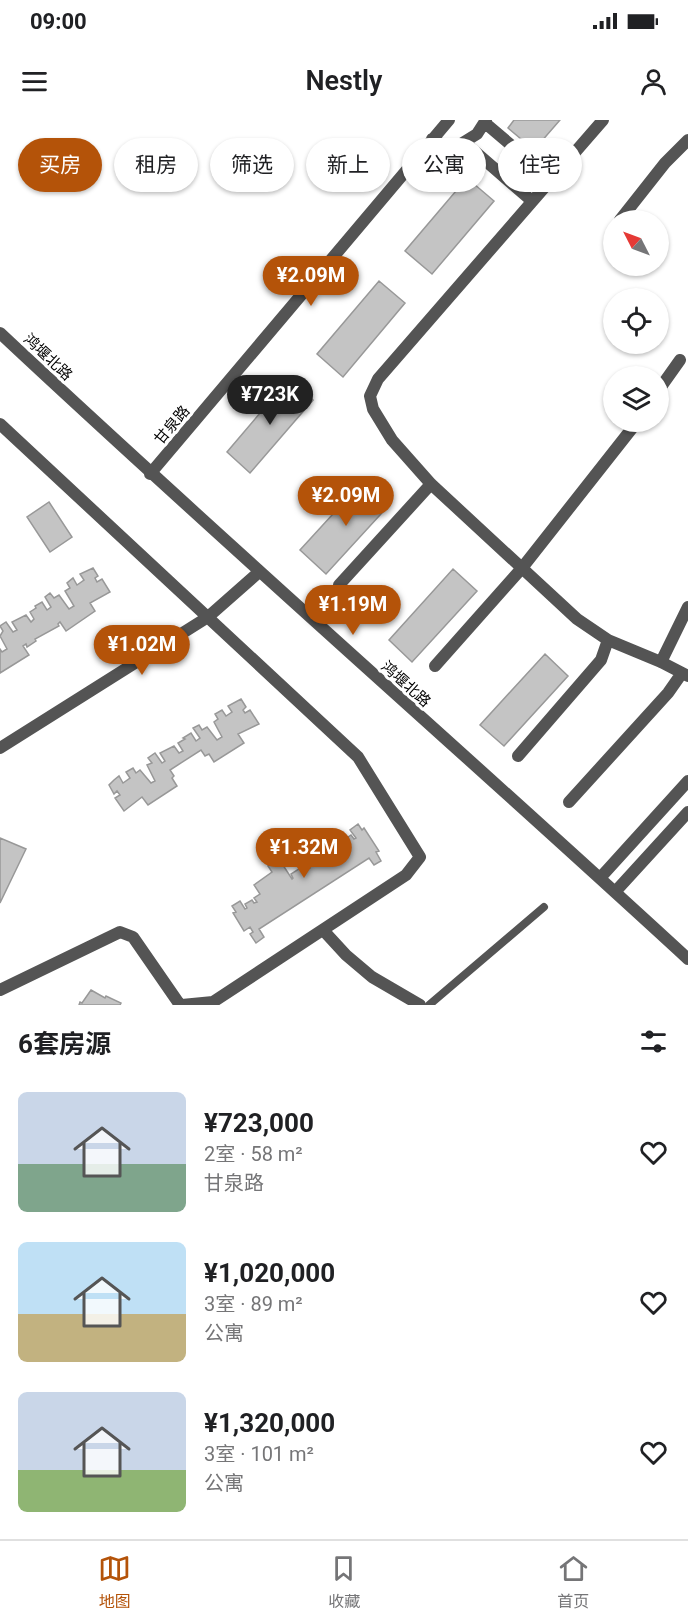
<!DOCTYPE html>
<html lang="zh">
<head>
<meta charset="utf-8">
<style>
	body { margin:0; font-family:Roboto,"Noto Sans SC",sans-serif; background:#f6f6f6; color:#202124; height:100vh; display:flex; flex-direction:column; font-size:22px; white-space:nowrap }
	* { box-sizing:border-box; margin:0 }
	p { font-size:20px; color:#757577 }
	.icon { flex:none; width:33px; height:33px; fill:none; stroke:currentColor; stroke-width:2; stroke-linecap:round; stroke-linejoin:round }
	.map { position:relative; height:885px; overflow:hidden }
	.details { display:flex; flex-direction:column; background:#fff; flex:1 }
	.details>* { flex:none }
	.top-card { position:absolute; left:18px; top:18px; width:652px; height:54px; display:flex; gap:12px }
	.needle { width:39px; rotate:312deg }
	.buttons { position:absolute; left:603px; top:90px; display:grid; gap:12px }
	.buttons a { display:grid; place-items:center; width:66px; height:66px; border-radius:50%; background:#fff; box-shadow:0 2px 4px #0004; font-size:30px }
	.price { position:absolute; translate:-50% -51px; padding:0 14px; border-radius:21px; background:#b45309; color:#fff; font-size:20px; line-height:39px; filter:drop-shadow(0 2px 3px #0008) }
	.price::after { content:''; position:absolute; left:50%; top:36px; width:18px; height:14px; margin-left:-9px; background:inherit; clip-path:polygon(0 0,100% 0,50% 100%) }
	.price.active { background:#222; color:#fff }
	ul { padding:0; list-style:none }
	li { display:flex; align-items:center; gap:18px; height:150px; padding:0 18px }
	li span { display:grid; place-items:center; flex:none; width:168px; height:120px; border-radius:9px; color:#555 }
	li>.icon { margin-inline-start:auto }
	span .icon { width:72px; height:72px; fill:#fffc; stroke-width:1 }
	li b { font-size:26px }
	h2 { display:flex; justify-content:space-between; align-items:center; height:72px; padding:0 18px; font-size:26px }
	.pill { padding:0 21px; border-radius:27px; background:#fff; box-shadow:0 2px 4px #0004; font-size:21px; line-height:54px }
	.pill.active { background:#b45309; color:#fff }
	.status { display:flex; justify-content:space-between; align-items:center; height:42px; padding:0 30px; background:#fff; direction:ltr }
	.status svg { height:16px; fill:currentColor }
	header { display:flex; justify-content:space-between; align-items:center; height:78px; padding:0 18px; background:#fff; font-size:27px; font-weight:600 }
	.tabs { display:flex; justify-content:space-around; align-items:center; height:84px; border-top:2px solid #e0e0e0; background:#fff; font-size:16px; color:#757577 }
	.tabs a { display:grid; justify-items:center; gap:3px }
	.tabs .active { color:#b45309 }
	.map>svg:first-child { display:block }
	.building { fill:#c4c4c4; stroke:#989898; stroke-width:1.5 }
	.lines { fill:none; stroke-linecap:round; stroke-linejoin:round }
	.lane { stroke:#545454; stroke-width:8 }
	.street { stroke:#545454; stroke-width:12 }
	.labels { text-anchor:middle; dominant-baseline:central; stroke-width:6; stroke-linejoin:round; paint-order:stroke }
	.street-label { font-size:15px; fill:#000; stroke:#fff }
</style>
</head>
<body>
<div class="status"><b>09:00</b><svg viewBox="0 0 49 12"><path d="M0 12V9h3v3zM5 12V6h3v6zM10 12V3h3v9zM15 12V0h3v12zM26 1h20v11H26zM47 4h2v5h-2z"/></svg></div>
<header><svg class="icon" aria-label="menu" viewBox="0 0 24 24"><path d="M4 6h16M4 12h16M4 18h16"/></svg>Nestly<svg class="icon" aria-label="person" viewBox="0 0 24 24"><circle cx="12" cy="8" r="4"/><path d="M4 21q1-7 8-7t8 7"/></svg></header>
<div class="map">
<svg width="688" height="885" viewBox="0 0 688 885">
	<rect width="100%" height="100%" fill="#fff"/>
	<!-- building -->
	<path class="building" d="M514,0h46l-26,30 -26,-22z
		M467,58l27,23 -62,73 -27,-23z
		M379,161l26,22 -62,74 -26,-23z
		M289,259l24,21 -63,73 -23,-21z
		M365,359l26,24 -65,71 -26,-24z
		M49,382l23,35 -22,15 -23,-35z
		M93,448l5,8 -3,2 2,4 5,-3 8,13 -20,11 5,8 -29,20 -6,-9 -2,2 1,2 -24,13 1,2 -9,6 -1,-3 -3,2 6,9 -29,18v-24l2,3 5,-3 -7,-13 3,-5 -3,-5 6,-4 7,10 4,-2 -5,-8 14,-7 5,7 3,-3 -4,-7 6,-4 -1,-2 7,-4 5,8 4,-3 -6,-10 5,-4 4,5 5,-3 10,14 5,-3 -9,-15 5,-3 -3,-5 6,-5 4,7 7,-5 -4,-6z
		M453,449l24,22 -65,71 -23,-22z
		M545,534l23,22 -64,70 -24,-21z
		M241,579l5,8 -3,3 2,3 5,-3 9,14 -21,10 6,9 -30,19 -5,-8 -4,2 -4,-6 -31,20 4,6 -2,2 5,8 -29,19 -6,-8 -18,14 -9,-13 5,-3 -3,-4 -3,3 -5,-9 5,-5 5,-4 4,7 7,-5 -4,-6 7,-4 3,5 4,-3 11,13 4,-2 -8,-16 5,-2 -4,-5 7,-5 7,10 3,-2 -5,-8 14,-7 5,7 4,-2 -5,-8 7,-4 -2,-1 8,-5 5,8 4,-3 -7,-10 6,-3 3,5 5,-3 10,13 5,-3 -8,-15 4,-3 -3,-5 7,-4 4,6 6,-4 -4,-6z
		M358,704l4,6 2,-2 15,23 -3,1 5,9 -7,4 -5,-7 -110,71 5,8 -8,6 -6,-9 3,-2 -3,-5 -6,4 -11,-18 3,-1 -4,-6 8,-5 5,8 2,-1 -2,-4 7,-4 2,3 3,-1 -3,-4 6,-4 -6,-9 18,-13 -4,-6 11,-7 13,20 1,-1 -2,-4 14,-9 3,4 2,-1 -13,-20 10,-7 4,6 19,-11 5,9 7,-4 3,4 1,-1 -2,-4 7,-5 3,4 2,-1 -6,-8z
		M0,718l26,11 -26,54z
		M91,870l14,8 1,-2 15,7 -1,2h-41l1,-3 2,1z"/>
	<g class="lines">
		<!-- lane -->
		<path class="lane" d="M429,885l115,-98"/>
		<!-- street -->
		<path class="street" d="M603,0l-225,259 -8,17 3,13 19,31 39,44 146,135 31,21 53,22 27,14
			M485,3l66,56
			M432,19l11,6 13,2 21,-13 9,-14
			M465,23l67,58
			M620,100l45,-57 23,-23
			M0,213c226,212 460,416 688,626
			M658,271l22,-31
			M0,304l358,333 62,100 -14,18 -193,127 -31,3
			M150,354l299,-354
			M339,465l92,-101
			M661,542l27,-55
			M435,546l87,-98 115,-146
			M0,628l208,-131 51,-45
			M518,636l83,-96 7,-20
			M569,682l99,-109 14,-20
			M600,758l88,-97
			M615,772l73,-80
			M323,810l23,25 26,22 48,28
			M0,870l120,-58 13,5 47,68"/>
	</g>
	<g class="labels">
		<!-- street labels -->
		<g class="street-label">
			<text transform="translate(48 237) rotate(43)">鸿堰北路</text>
			<text transform="translate(172 305) rotate(-50)">甘泉路</text>
			<text transform="translate(406 564) rotate(42)">鸿堰北路</text>
		</g>
	</g>
</svg>
<div class="buttons">
<a><svg class="needle" viewBox="-14 -14 28 28"><path d="M0-13l5 13h-10z" fill="#e53935"/><path d="M0 13l5-13h-10z" fill="#757577"/></svg></a>
<a><svg class="icon" aria-label="locate" viewBox="0 0 24 24"><circle cx="12" cy="12" r="6"/><path d="M12 2v4M12 18v4M2 12h4M18 12h4"/></svg></a>
<a><svg class="icon" aria-label="layers" viewBox="0 0 24 24"><path d="M12 4l9 5-9 5-9-5zM3 14l9 5 9-5"/></svg></a>
</div>
<b class="price" style="left:311px;top:187px">¥2.09M</b>
<b class="price active" style="left:270px;top:306px">¥723K</b>
<b class="price" style="left:346px;top:407px">¥2.09M</b>
<b class="price" style="left:353px;top:516px">¥1.19M</b>
<b class="price" style="left:142px;top:556px">¥1.02M</b>
<b class="price" style="left:304px;top:759px">¥1.32M</b>
<div class="top-card">
<a class="pill active">买房</a>
<a class="pill">租房</a>
<a class="pill">筛选</a>
<a class="pill">新上</a>
<a class="pill">公寓</a>
<a class="pill">住宅</a>
</div>
</div>
<section class="details">
<h2>6套房源<svg class="icon" aria-label="filters" viewBox="0 0 24 24"><path d="M4 7h16M4 17h16"/><circle cx="9" cy="7" r="2"/><circle cx="15" cy="17" r="2"/></svg></h2>
<ul>
<li><span style="background:linear-gradient(#c9d6e8 60%,#7fa58c 0)"><svg class="icon" aria-label="home" viewBox="0 0 24 24"><path d="M3 11l9-7 9 7M6 9v11h12V9"/></svg></span><div><b>¥723,000</b><p>2室 · 58 m²</p><p>甘泉路</p></div><svg class="icon" aria-label="heart" viewBox="0 0 24 24"><path d="M12 20l-8-8c-3-5 5-10 8-4 3-6 11-1 8 4z"/></svg></li>
<li><span style="background:linear-gradient(#bfe0f5 60%,#c2b280 0)"><svg class="icon" aria-label="home" viewBox="0 0 24 24"><path d="M3 11l9-7 9 7M6 9v11h12V9"/></svg></span><div><b>¥1,020,000</b><p>3室 · 89 m²</p><p>公寓</p></div><svg class="icon" aria-label="heart" viewBox="0 0 24 24"><path d="M12 20l-8-8c-3-5 5-10 8-4 3-6 11-1 8 4z"/></svg></li>
<li><span style="background:linear-gradient(#c9d6e8 65%,#8fb573 0)"><svg class="icon" aria-label="home" viewBox="0 0 24 24"><path d="M3 11l9-7 9 7M6 9v11h12V9"/></svg></span><div><b>¥1,320,000</b><p>3室 · 101 m²</p><p>公寓</p></div><svg class="icon" aria-label="heart" viewBox="0 0 24 24"><path d="M12 20l-8-8c-3-5 5-10 8-4 3-6 11-1 8 4z"/></svg></li>
</ul>
</section>
<nav class="tabs">
<a class="active"><svg class="icon" aria-label="map" viewBox="0 0 24 24"><path d="M3 6l6-2 6 2 6-2v14l-6 2-6-2-6 2zM9 4v14M15 6v14"/></svg>地图</a>
<a><svg class="icon" aria-label="saved" viewBox="0 0 24 24"><path d="M7 4h10v16l-5-4-5 4z"/></svg>收藏</a>
<a><svg class="icon" aria-label="home" viewBox="0 0 24 24"><path d="M3 11l9-7 9 7M6 9v11h12V9"/></svg>首页</a>
</nav>
</body>
</html>
